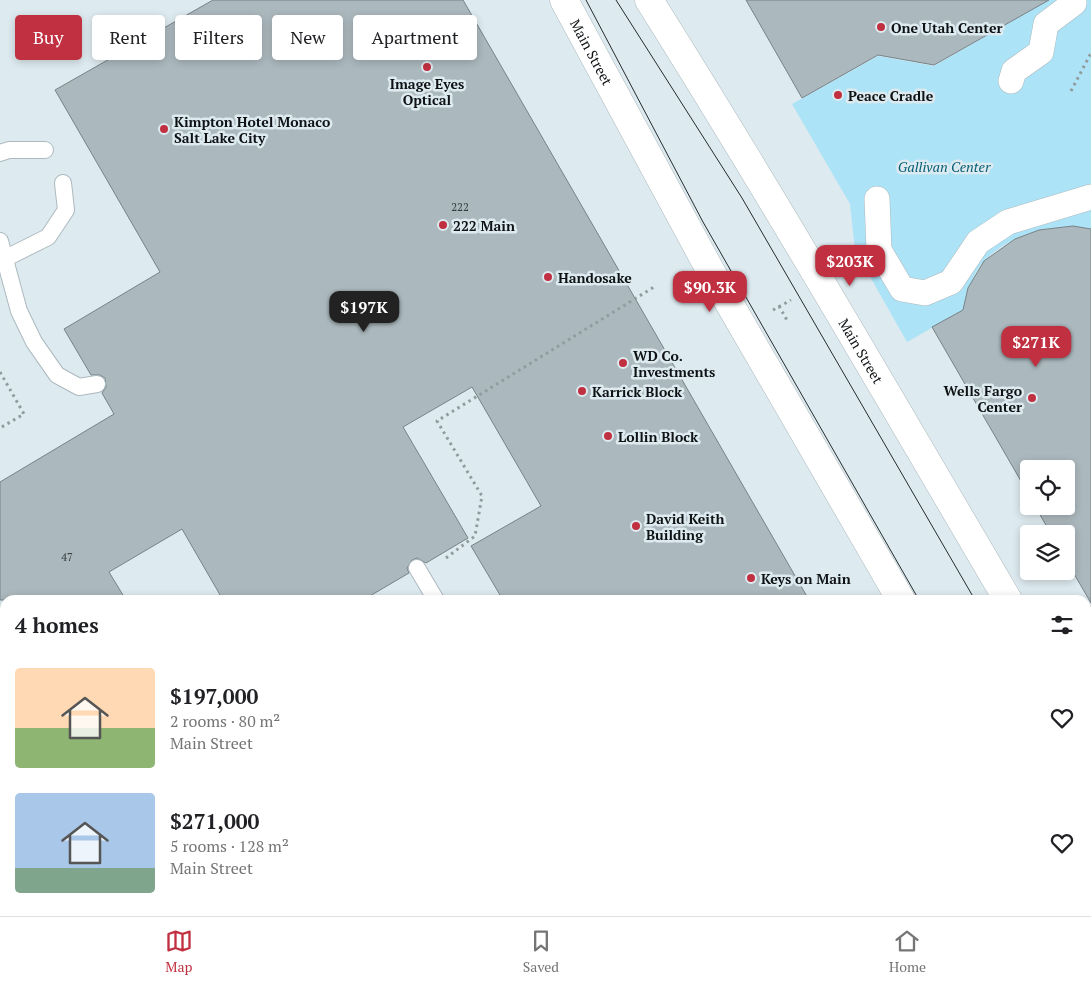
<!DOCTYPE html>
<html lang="en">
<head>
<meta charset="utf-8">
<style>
	body { margin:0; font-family:"PT Serif",serif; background:#f2f2f2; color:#202124; height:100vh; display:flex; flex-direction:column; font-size:19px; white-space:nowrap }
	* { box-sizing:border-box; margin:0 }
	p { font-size:16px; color:#757577 }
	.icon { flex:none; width:28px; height:28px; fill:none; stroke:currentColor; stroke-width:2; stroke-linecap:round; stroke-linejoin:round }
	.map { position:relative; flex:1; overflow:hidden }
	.side { position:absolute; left:0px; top:595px; width:1091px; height:321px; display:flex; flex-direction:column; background:#fff; border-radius:15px 15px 0 0; box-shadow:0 2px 8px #0003 }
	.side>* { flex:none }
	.top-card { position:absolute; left:15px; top:15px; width:500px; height:45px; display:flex; gap:10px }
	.controls { position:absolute; left:1020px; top:460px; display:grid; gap:10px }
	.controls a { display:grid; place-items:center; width:55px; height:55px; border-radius:5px; background:#fff; box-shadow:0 2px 8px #0003; font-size:25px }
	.price { position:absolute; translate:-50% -42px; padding:0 11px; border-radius:10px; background:#c13040; color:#fff; font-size:16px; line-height:32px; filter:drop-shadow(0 1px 2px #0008) }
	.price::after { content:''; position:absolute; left:50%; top:30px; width:15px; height:11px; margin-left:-8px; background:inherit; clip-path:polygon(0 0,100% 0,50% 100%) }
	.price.selected { background:#222; color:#fff }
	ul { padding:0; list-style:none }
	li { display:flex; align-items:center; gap:15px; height:125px; padding:0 15px }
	li span { display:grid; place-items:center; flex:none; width:140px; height:100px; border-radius:5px; color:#555 }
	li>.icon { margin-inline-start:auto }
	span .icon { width:60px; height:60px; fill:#fffc; stroke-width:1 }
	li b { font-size:21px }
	h2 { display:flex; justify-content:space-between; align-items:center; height:60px; padding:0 15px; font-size:21px }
	.chip { padding:0 18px; border-radius:5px; background:#fff; box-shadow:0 2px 8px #0003; font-size:18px; line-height:45px }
	.chip.selected { background:#c13040; color:#fff }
	.tab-bar { display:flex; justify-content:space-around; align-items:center; height:70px; border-top:1px solid #e0e0e0; background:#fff; font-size:14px; color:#757577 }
	.tab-bar a { display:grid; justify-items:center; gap:2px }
	.tab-bar .selected { color:#c13040 }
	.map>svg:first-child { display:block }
	.green { fill:#ace3f7 }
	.building { fill:#abb8bd; stroke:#778387 }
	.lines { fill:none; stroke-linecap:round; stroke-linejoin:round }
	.service-casing { stroke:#acb9be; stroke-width:18 }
	.pedestrian-casing { stroke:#acb9be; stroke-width:26 }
	.minor-casing { stroke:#acb9be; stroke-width:29 }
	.path { stroke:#919b9e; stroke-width:3; stroke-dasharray:2.5 4; stroke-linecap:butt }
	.service { stroke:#fff; stroke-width:16 }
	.pedestrian { stroke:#fff; stroke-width:25 }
	.minor { stroke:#fff; stroke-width:28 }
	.tram { stroke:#262b2d; stroke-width:1 }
	.poi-dot { fill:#c13040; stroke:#ddeaef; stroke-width:2 }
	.labels { text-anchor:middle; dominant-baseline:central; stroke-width:5; stroke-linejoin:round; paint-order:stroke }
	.number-label { font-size:11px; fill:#353c3e }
	.poi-label { font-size:14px; font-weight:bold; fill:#0e1214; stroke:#ddeaef; text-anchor:start }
	.street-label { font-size:14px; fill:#0e1214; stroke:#ddeaef }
	.park-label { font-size:14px; font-style:italic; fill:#065e75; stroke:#ddeaef }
</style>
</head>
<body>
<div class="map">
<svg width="1091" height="916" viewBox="0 0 1091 916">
	<rect width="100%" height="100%" fill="#ddeaef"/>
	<!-- green -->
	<path class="green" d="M1049,0h42v229c-37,-6 -80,4 -107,32 -12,13 -17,33 -21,49l-56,32 -52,-92 -5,-46 -58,-100 86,-48 56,10z"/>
	<!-- building -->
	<path class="building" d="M213,0h250l346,600h-306l-32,-54 70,-40 -69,-119 -69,40 65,111 -42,25 -9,-5 -5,2 -5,8 2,5 -46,27h-140l-41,-71 -73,43 17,28h-126v-118l114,-68 -12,-21 4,-6 -1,-9 -5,-3h-9l-27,-46 96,-57 -105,-182z
		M746,0h303l-115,65 -56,-10 -76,43z
		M1073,226l18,3v374l-25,-43v-26h-15l-16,-28h31v-37h-37v26l-97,-168 31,-17 5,-22 16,-27 31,-22 24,-9z"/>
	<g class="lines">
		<!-- service casing -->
		<g class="service-casing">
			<path id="service" d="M0,153l9,-3h36
				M0,241l19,70 15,31 23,33 22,12 18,-3
				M6,258l42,-21 18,-27 -3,-27
				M417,568l19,32
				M618,911l2,5"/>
		</g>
		<!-- pedestrian casing -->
		<g class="pedestrian-casing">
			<path id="pedestrian" d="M1011,81l3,-10 27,-19 5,-28 28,-21
				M877,199l2,51 23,39 23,4 26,-11 27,-40 30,-20 83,-25"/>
		</g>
		<!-- minor casing -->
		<g class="minor-casing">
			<g id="minor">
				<path id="s1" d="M564,0l146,270 191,330"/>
				<path id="s2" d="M649,0c124,197 241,399 359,600"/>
				<path d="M1086,734l5,8"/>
				<path d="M1081,911l3,5"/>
			</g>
		</g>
		<!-- path -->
		<path class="path" d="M1071,91l20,-38
			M779,306l9,16
			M773,310l18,-10
			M0,372l24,42 -24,14
			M446,558l29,-22 7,-40 -45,-75 217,-134
			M0,738l5,8
			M101,911l3,5
			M125,911l3,5
			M182,911l3,5"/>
		<!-- service -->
		<use href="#service" class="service"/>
		<!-- pedestrian -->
		<use href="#pedestrian" class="pedestrian"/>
		<!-- minor -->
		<use href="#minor" class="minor"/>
		<!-- tram -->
		<path class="tram" d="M586,0l117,222 216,378
			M616,0l126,198 233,402
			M1086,792l5,8
			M1086,889l5,8"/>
	</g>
	<!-- markers -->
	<g class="poi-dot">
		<circle cx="881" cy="27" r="5"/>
		<circle cx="427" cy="67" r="5"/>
		<circle cx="838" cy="95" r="5"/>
		<circle cx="164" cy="129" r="5"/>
		<circle cx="443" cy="225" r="5"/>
		<circle cx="548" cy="277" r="5"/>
		<circle cx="623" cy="363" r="5"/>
		<circle cx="582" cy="391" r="5"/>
		<circle cx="1032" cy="398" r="5"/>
		<circle cx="608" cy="436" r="5"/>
		<circle cx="636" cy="526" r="5"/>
		<circle cx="751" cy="578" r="5"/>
	</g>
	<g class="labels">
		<!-- number labels -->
		<g class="number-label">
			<text x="460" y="207">222</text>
			<text x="67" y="557">47</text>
		</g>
		<!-- poi labels -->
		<g class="poi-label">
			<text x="891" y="27">One Utah Center</text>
			<text x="427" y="83" text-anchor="middle">Image Eyes<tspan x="427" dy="16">Optical</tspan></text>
			<text x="848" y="95">Peace Cradle</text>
			<text x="174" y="121">Kimpton Hotel Monaco<tspan x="174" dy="16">Salt Lake City</tspan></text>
			<text x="453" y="225">222 Main</text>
			<text x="558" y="277">Handosake</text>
			<text x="633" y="355">WD Co.<tspan x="633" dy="16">Investments</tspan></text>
			<text x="1022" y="390" text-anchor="end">Wells Fargo<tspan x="1022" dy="16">Center</tspan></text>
			<text x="592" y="391">Karrick Block</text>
			<text x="618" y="436">Lollin Block</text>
			<text x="646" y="518">David Keith<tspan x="646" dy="16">Building</tspan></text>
			<text x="761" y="578">Keys on Main</text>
		</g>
		<!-- street labels -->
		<g class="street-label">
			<text stroke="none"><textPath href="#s1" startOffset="59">Main Street</textPath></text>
			<text stroke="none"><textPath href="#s2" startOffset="410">Main Street</textPath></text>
		</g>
		<!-- park labels -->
		<g class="park-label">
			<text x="944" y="166">Gallivan Center</text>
		</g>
	</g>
</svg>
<div class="controls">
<a><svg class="icon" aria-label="locate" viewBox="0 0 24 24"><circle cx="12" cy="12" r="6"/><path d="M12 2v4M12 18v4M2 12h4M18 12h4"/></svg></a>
<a><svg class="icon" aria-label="layers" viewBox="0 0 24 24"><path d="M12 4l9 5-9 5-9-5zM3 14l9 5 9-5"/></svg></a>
</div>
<b class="price" style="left:850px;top:287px">$203K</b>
<b class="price" style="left:710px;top:313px">$90.3K</b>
<b class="price selected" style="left:364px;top:333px">$197K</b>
<b class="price" style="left:1036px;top:368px">$271K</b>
<div class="top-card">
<a class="chip selected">Buy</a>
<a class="chip">Rent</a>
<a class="chip">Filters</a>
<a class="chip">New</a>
<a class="chip">Apartment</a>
</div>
<section class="side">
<h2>4 homes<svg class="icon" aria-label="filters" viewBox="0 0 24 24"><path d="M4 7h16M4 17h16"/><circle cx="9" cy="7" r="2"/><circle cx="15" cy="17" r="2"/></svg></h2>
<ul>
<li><span style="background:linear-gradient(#ffd9b3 60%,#8fb573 0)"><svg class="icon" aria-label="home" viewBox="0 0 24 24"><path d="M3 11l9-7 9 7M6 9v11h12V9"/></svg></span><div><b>$197,000</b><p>2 rooms · 80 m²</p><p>Main Street</p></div><svg class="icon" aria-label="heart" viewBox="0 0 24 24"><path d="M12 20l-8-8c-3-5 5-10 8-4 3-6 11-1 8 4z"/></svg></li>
<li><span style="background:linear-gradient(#a9c7e8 75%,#7fa58c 0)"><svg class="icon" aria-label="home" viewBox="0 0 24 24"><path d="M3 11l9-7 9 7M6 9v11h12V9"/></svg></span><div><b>$271,000</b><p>5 rooms · 128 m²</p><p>Main Street</p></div><svg class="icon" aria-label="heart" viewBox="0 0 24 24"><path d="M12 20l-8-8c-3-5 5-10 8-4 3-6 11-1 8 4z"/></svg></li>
</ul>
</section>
</div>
<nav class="tab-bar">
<a class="selected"><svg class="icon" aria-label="map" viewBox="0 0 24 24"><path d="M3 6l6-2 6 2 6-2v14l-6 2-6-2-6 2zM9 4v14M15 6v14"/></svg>Map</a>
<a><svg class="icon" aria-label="saved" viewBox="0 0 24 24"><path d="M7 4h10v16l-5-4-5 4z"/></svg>Saved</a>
<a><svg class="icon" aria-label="home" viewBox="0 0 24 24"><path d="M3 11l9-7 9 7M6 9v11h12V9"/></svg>Home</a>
</nav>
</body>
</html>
